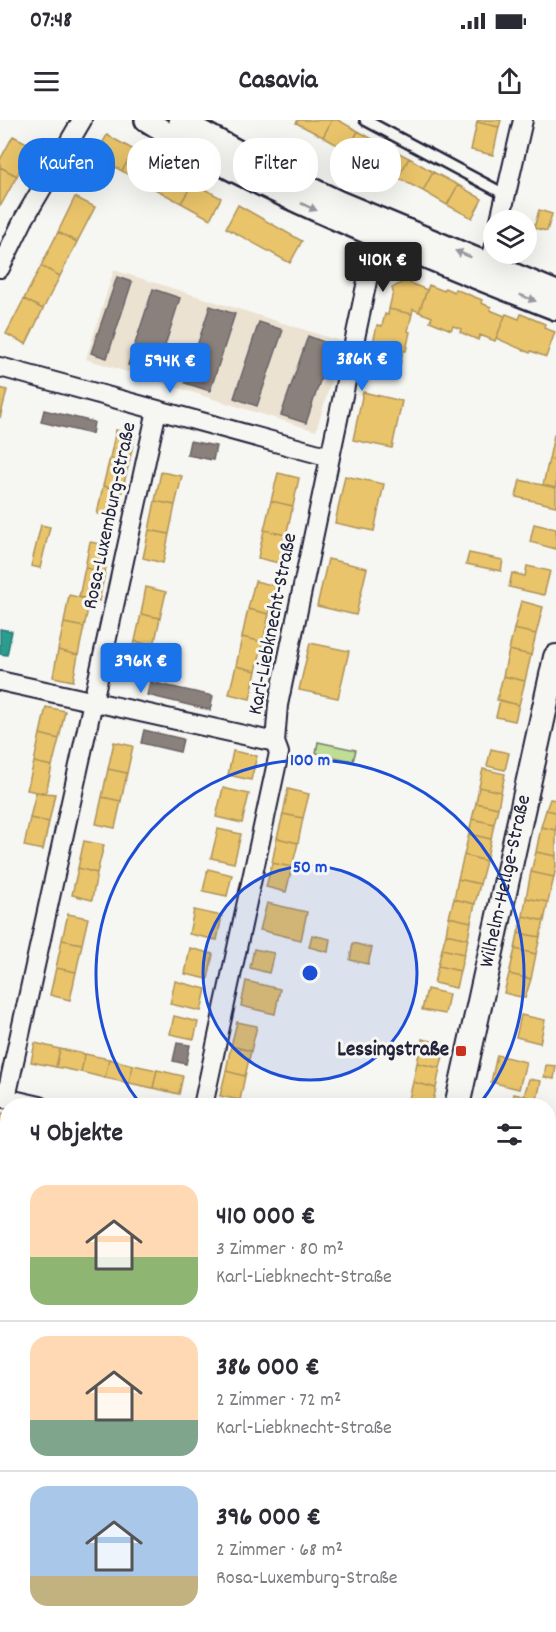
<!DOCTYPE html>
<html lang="de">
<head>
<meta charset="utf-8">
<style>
	body { margin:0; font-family:Dekko,sans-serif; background:#f7f7f7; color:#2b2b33; height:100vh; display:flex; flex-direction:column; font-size:22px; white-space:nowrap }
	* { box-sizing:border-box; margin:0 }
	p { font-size:20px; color:#7c7c81 }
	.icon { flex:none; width:33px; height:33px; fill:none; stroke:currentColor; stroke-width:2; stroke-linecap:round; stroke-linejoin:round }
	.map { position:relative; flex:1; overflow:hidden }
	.details { position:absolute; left:0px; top:978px; width:556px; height:534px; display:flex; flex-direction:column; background:#fff; border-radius:24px 24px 0 0; box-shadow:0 6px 24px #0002 }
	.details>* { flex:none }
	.banner { position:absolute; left:18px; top:18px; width:520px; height:54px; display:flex; gap:12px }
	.tools { position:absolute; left:483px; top:90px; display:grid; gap:12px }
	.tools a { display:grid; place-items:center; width:54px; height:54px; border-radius:50%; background:#fff; box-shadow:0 6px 24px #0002; font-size:30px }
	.price { position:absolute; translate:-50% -51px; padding:0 14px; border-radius:6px; background:#1a73e8; color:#fff; font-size:20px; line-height:39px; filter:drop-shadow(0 2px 3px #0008) }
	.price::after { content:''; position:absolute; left:50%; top:36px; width:18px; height:14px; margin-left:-9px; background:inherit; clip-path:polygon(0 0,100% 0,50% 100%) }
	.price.current { background:#222; color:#fff }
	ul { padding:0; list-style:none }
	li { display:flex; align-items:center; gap:18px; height:150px; padding:0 30px }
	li+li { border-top:2px solid #e1e1e2 }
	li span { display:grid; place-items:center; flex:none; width:168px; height:120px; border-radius:18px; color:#555 }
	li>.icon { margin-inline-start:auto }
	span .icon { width:72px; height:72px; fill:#fffc; stroke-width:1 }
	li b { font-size:26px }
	h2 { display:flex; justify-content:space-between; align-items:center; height:72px; padding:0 30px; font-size:26px }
	.tag { padding:0 21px; border-radius:24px; background:#fff; box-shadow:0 6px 24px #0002; font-size:21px; line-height:54px }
	.tag.current { background:#1a73e8; color:#fff }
	.status { display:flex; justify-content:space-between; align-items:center; height:42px; padding:0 30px; background:#fff; direction:ltr }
	.status svg { height:16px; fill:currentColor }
	header { display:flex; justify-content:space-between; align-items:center; height:78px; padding:0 30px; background:#fff; font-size:27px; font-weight:800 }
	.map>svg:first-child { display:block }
	.built { fill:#ebe2d2 }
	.green { fill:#bfdd95; stroke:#708068; stroke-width:1.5 }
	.homes { fill:#e9c46a; stroke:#ad935c; stroke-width:1.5 }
	.schools { fill:#2a9d8f; stroke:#287876; stroke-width:1.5 }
	.industry { fill:#8a817c; stroke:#6b6468; stroke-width:1.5 }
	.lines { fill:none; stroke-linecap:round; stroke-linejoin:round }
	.service-casing { stroke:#22223b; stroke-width:14 }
	.minor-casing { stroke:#22223b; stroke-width:22 }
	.tertiary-casing { stroke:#22223b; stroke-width:26 }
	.secondary-casing { stroke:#22223b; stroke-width:28 }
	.service { stroke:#f6f6f2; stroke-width:9 }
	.minor { stroke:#f6f6f2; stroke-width:18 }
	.tertiary { stroke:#f6f6f2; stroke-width:21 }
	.secondary { stroke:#f6f6f2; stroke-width:24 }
	.oneway { fill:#9797a0 }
	.ring { fill:none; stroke:#1d4ed8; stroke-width:3 }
	.poi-dot { fill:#c8321e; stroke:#f6f6f2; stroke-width:2 }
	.labels { text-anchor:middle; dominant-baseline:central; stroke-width:6; stroke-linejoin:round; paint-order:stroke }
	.street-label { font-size:21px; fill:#22223b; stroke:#f6f6f2 }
	.poi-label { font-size:21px; font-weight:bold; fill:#22223b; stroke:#f6f6f2; text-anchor:end }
	.centre { fill:#1d4ed8; stroke:#f6f6f2; stroke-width:3 }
	.ring-label { font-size:18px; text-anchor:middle; font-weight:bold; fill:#1d4ed8; stroke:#f6f6f2; stroke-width:6; stroke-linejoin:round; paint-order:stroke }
</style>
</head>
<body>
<div class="status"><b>07:48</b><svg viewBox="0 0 49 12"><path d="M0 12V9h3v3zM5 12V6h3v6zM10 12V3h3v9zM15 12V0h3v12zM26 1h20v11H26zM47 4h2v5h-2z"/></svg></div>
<header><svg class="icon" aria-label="menu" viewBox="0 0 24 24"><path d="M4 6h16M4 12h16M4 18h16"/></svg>Casavia<svg class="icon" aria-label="share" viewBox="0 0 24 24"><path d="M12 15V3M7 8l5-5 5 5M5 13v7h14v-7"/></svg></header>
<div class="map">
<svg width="556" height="1512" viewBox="0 0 556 1512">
	<rect width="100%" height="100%" fill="#f6f6f2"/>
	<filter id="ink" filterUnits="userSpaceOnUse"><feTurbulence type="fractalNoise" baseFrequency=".0167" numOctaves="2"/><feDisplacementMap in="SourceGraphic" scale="12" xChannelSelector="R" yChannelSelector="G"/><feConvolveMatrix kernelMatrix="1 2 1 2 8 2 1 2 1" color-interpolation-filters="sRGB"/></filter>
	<g filter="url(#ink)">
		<!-- built -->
		<path class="built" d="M114,150l229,72 -27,89 -230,-72z
			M0,1108l8,1 -1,222 -7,-2z"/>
		<!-- green -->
		<path class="green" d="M318,622l38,8 -3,11 -37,-8z"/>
		<!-- homes -->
		<path class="homes" d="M298,0h34l-9,17 -27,-14z
			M332,0h6l20,11 -10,20 -25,-14z
			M478,0h23l-2,7 -22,-5z
			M477,2l22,5 -6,28 -22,-5z
			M358,11l25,14 -10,19 -25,-13z
			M107,15l27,15 -12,21 -27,-15z
			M13,16l20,10 -16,30 -17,-9v-7z
			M383,25l26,13 -11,20 -25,-14z
			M134,30l29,16 -12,21 -29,-16z
			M409,38l24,14 -10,19 -25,-13z
			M163,46l30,17 -12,20 -30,-16z
			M0,47l17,9 -16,29h-1z
			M433,52l25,13 -11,20 -24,-14z
			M193,63l28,15 -11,21 -29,-16z
			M458,65l24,14 -10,19 -25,-13z
			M75,77l20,10 -18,35 -19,-10z
			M238,85l64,36 -12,22 -64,-35z
			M539,90l13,4 -5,17 -13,-3z
			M58,112l19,10 -17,34 -19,-10z
			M41,146l19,10 -17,33 -19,-10z
			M408,159l2,4 17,7 -8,22 -6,-3 -1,5 -23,-5 4,-17 -1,-4z
			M429,165l15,6 1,-3 9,4 1,-3 27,11 -1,3 10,4 -1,3 15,6 -10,25 -15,-6 -2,5 -18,-8 1,-3 -8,-3 -2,4 -21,-9 2,-4 -13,-5z
			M24,179l19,10 -17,35 -20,-10z
			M389,189l23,5 -4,17 2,1 -4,19h-3l-3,15 -22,-4 1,-5 -3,-1 2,-11 -5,-2 4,-18 5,1 3,-12 3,1z
			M506,194l13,5 2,-5 24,10 -1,4 11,4 -9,25 -15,-6 -1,2 -34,-15z
			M0,268l7,2 -7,28z
			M363,272l39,9 -10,47 -39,-8z
			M116,310l19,5 -6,28 -19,-5z
			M554,315l2,1v24l-7,-1z
			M110,338l19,5 -7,28 -19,-5z
			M549,339l7,1v28l-13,-3z
			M161,352l21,4 -7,29 -20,-4z
			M278,353l21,5 -6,28 -22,-5z
			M345,356l39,8 -10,47 -39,-8z
			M520,360l36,8v18l-40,-9z
			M103,366l19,5 -6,27 -19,-4z
			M155,381l20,4 -6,29 -20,-4z
			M271,381l22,5 -7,29 -22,-5z
			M534,404l22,5v20l-26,-7z
			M41,405l9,2 -10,41 -9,-2z
			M149,410l20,4 -6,29 -20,-5z
			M264,410l22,5 -7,28 -21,-5z
			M90,422l20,4 -5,26 -20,-4z
			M469,433l34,7 -2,11 -35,-7z
			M328,439l39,9 -11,47 -39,-9z
			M527,446l23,5 -6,24 -35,-8 3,-14 13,3z
			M85,448l20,4 -6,29 -20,-4z
			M255,461l21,5 -7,28 -21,-5z
			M146,467l20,5 -6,26 -19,-4z
			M69,475l21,5 -6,27 -20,-4z
			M521,481l22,6 -7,27 -22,-5z
			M248,489l21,5 -6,28 -21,-5z
			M141,494l19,4 -6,28 -19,-5z
			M64,503l20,4 -6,28 -20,-5z
			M514,509l22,5 -5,21 -22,-5z
			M242,517l21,5 -7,29 -20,-5z
			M135,521l19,5 -6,27 -19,-5z
			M310,523l39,8 -11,47 -39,-8z
			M58,530l20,5 -5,26 -20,-4z
			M509,530l22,5 -6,26 -22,-5z
			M236,546l20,5 -6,28 -21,-5z
			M503,556l22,5 -6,24 -22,-5z
			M500,580l19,5 -4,16 -19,-4z
			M46,587l19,4 -6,28 -19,-5z
			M40,614l19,5 -7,27 -18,-4z
			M114,622l19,4 -6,27 -19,-4z
			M491,629l18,4 -4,17 -18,-4z
			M233,631l24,5 -6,24 -23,-5z
			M34,642l18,4 -6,27 -4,-1v1l-15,-3z
			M108,649l19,4 -6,28 -19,-4z
			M483,649l22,5 -4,18 -22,-5z
			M479,667l22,5 -3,16 -22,-5z
			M223,668l26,6 -7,29 -26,-6z
			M288,669l21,5 -6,24 -20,-4z
			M36,672l19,2 -6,28 -19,-4z
			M102,677l19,4 -6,27 -19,-4z
			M550,679l6,1v12l-10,-2z
			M476,683l22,5 -4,16 -22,-5z
			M546,690l10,2v18l-15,-3z
			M283,694l20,4 -5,25 -21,-5z
			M30,698l19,4 -6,28 -19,-4z
			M472,699l22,5 -3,15 -22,-5z
			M541,707l15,3v26l-20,-4z
			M218,709l23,5 -7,29 -23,-5z
			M469,714l22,5 -5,22 -22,-6z
			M277,718l21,5 -6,24 -20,-4z
			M84,721l20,4 -7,28 -19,-5z
			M536,732l20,4v11l-2,10 -23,-5z
			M464,735l22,6 -6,23 -22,-5z
			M272,743l20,4 -6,25 -20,-5z
			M78,748l19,5 -5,27 -20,-5z
			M208,749l24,6 -5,21 -24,-5z
			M531,752l23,5 -6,25 -22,-4z
			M458,759l22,5 -5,20 -21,-5z
			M526,778l22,4 -4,19 -21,-5z
			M454,779l21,5 -4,18 -22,-5z
			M267,783l40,9 -6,28 -41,-10z
			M194,790l28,6 -5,24 -28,-6z
			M68,794l20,4 -6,26 -20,-4z
			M523,796l21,5 -4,16 -22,-4z
			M449,797l22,5 -3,17 -22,-5z
			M518,813l22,4 -4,17 -21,-5z
			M446,814l22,5 -4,15 -22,-5z
			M312,815l18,4 -2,13 -19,-5z
			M62,820l20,4 -6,28 -20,-4z
			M353,823l19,5 -4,16 -18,-4z
			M190,828l23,6 -5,25 -23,-5z
			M254,829l20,4 -5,20 -19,-5z
			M442,829l22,5 -4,17 -22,-5z
			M515,829l21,5 -5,25 -22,-5z
			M438,846l22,5 -4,17 -22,-5z
			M56,848l20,4 -6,28 -20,-5z
			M509,854l22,5 -6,19 -21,-5z
			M175,861l31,8 -5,22 -31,-7z
			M246,861l34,8 -5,25 -34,-8z
			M427,869l22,5 -4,20 -23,-4z
			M521,895l24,5 -5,23 -24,-6z
			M174,896l24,6 -4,17 -24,-5z
			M237,902l20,4 -6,25 -20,-5z
			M422,919l24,5 -6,24 -23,-5z
			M35,923l25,6 -4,18 -25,-5z
			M231,926l20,5 -6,25 -19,-5z
			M60,929l25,5 -4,18 -25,-5z
			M85,934l24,5 -4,19 -24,-6z
			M497,935l29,7 -7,27 -28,-7z
			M109,939l24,6 -4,18 -24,-5z
			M417,943l23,5 -4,20 -23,-6z
			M133,945l24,5 -4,18 -24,-5z
			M546,945l10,1 -2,13 -10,-2z
			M157,950l26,6 -4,18 -26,-6z
			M226,951l19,5 -5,24 -20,-4z
			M529,959l12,2 -4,19 -13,-4z
			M413,962l23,6 -4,18 -24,-2z
			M514,974l15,3 -3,9h-14z
			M0,993l8,1v26l-8,-1z
			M0,1372l8,2v21l-7,4h-1z
			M76,1504h12l3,2 -2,6h-16z
			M92,1504h16l-3,8h-16z
			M130,1504h21l-2,8 -20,-5z"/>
		<!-- schools -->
		<path class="schools" d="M0,509l12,2 -5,24 -7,-1z
			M0,1130l8,1v81l-8,-2z
			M0,1455l8,3v24l-8,-2z"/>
		<!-- industry -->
		<path class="industry" d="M117,157l15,5 -25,76 -16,-5z
			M153,169l27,9 -24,76 -28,-9z
			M210,186l25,8 -25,77 -25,-8z
			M259,202l24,8 -26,76 -23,-8z
			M308,216l24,9 -26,78 -25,-8z
			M44,290l50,12 -2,12 -51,-12z
			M190,321l26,5 -3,14 -26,-5z
			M150,562l63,14 -3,14 -63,-15z
			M144,610l39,9 -3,13 -39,-9z
			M177,923l13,2 -4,19 -13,-3z
			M549,1282l7,2v18l-7,-2z"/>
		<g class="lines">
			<!-- service casing -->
			<g class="service-casing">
				<path id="service" d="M365,0l141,75"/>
			</g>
			<!-- minor casing -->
			<g class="minor-casing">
				<path id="minor" d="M500,100l23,-100
					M0,148l24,-49 58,-99
					M484,156l10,-30
					M0,247l330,90
					M0,561l275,61
					M0,977l40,9
					M6,978l151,-688
					M203,986l76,-353 -4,-11 3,-37 101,-481"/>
			</g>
			<!-- tertiary casing -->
			<g class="tertiary-casing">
				<path id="tertiary" d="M146,0c74,48 156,85 237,119 57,24 115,48 173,70
					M180,0l94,51 65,31 217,90
					M0,1440l8,3
					M213,1504l25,8"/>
			</g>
			<!-- secondary casing -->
			<g class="secondary-casing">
				<g id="secondary">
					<path id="s1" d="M457,986l99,-449"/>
					<path d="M341,1512l1,-8"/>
				</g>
			</g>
			<!-- service -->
			<use href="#service" class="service"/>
			<!-- minor -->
			<use href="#minor" class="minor"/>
			<!-- tertiary -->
			<use href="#tertiary" class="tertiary"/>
			<!-- secondary -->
			<use href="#secondary" class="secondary"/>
		</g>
		<!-- one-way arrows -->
		<defs><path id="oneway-solid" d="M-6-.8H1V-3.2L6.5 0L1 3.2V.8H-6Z" transform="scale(1.5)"/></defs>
		<g class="oneway">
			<use href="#oneway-solid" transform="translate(309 87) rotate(25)"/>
			<use href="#oneway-solid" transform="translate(463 134) rotate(-158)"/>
			<use href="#oneway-solid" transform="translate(528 178) rotate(22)"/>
		</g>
	</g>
	<!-- distance rings -->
	<circle cx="310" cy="853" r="107" fill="#1d4ed8" fill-opacity=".12"/>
	<g class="ring">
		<circle cx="310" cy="853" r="107"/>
		<path d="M141 985A214 214 0 1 1 479 985"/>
	</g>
	<!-- markers -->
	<rect class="poi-dot" x="455" y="925" width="12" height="12" rx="3"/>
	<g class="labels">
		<!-- street labels -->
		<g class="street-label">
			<text transform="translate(111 396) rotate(-78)">Rosa-Luxemburg-Straße</text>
			<text transform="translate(274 504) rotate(-79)">Karl-Liebknecht-Straße</text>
			<text stroke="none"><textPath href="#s1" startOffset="230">Wilhelm-Hellge-Straße</textPath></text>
		</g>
		<!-- poi labels -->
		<g class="poi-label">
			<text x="449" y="931">Lessingstraße</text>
		</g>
	</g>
	<circle cx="310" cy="853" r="9" class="centre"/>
	<g class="ring-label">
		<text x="310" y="645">100 m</text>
		<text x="310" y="752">50 m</text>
	</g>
</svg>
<div class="tools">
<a><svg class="icon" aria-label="layers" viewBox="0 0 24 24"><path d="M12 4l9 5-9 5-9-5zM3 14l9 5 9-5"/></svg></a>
</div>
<b class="price current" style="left:383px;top:173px">410K €</b>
<b class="price" style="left:362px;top:272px">386K €</b>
<b class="price" style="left:170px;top:274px">594K €</b>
<b class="price" style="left:141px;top:574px">396K €</b>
<div class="banner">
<a class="tag current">Kaufen</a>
<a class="tag">Mieten</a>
<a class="tag">Filter</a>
<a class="tag">Neu</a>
</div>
<section class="details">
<h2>4 Objekte<svg class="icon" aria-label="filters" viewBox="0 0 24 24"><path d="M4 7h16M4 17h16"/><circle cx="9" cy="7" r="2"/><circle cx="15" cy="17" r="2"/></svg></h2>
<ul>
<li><span style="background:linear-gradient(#ffd9b3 60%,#8fb573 0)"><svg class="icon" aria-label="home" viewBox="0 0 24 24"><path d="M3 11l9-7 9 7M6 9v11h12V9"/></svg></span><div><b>410 000 €</b><p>3 Zimmer · 80 m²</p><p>Karl-Liebknecht-Straße</p></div></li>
<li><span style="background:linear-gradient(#ffd9b3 70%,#7fa58c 0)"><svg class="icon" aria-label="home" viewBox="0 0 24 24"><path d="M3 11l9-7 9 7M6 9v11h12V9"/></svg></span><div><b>386 000 €</b><p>2 Zimmer · 72 m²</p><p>Karl-Liebknecht-Straße</p></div></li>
<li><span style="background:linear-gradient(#a9c7e8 75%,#c2b280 0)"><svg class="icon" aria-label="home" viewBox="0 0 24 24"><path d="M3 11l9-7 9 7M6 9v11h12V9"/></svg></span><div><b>396 000 €</b><p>2 Zimmer · 68 m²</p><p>Rosa-Luxemburg-Straße</p></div></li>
</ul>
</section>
</div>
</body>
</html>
